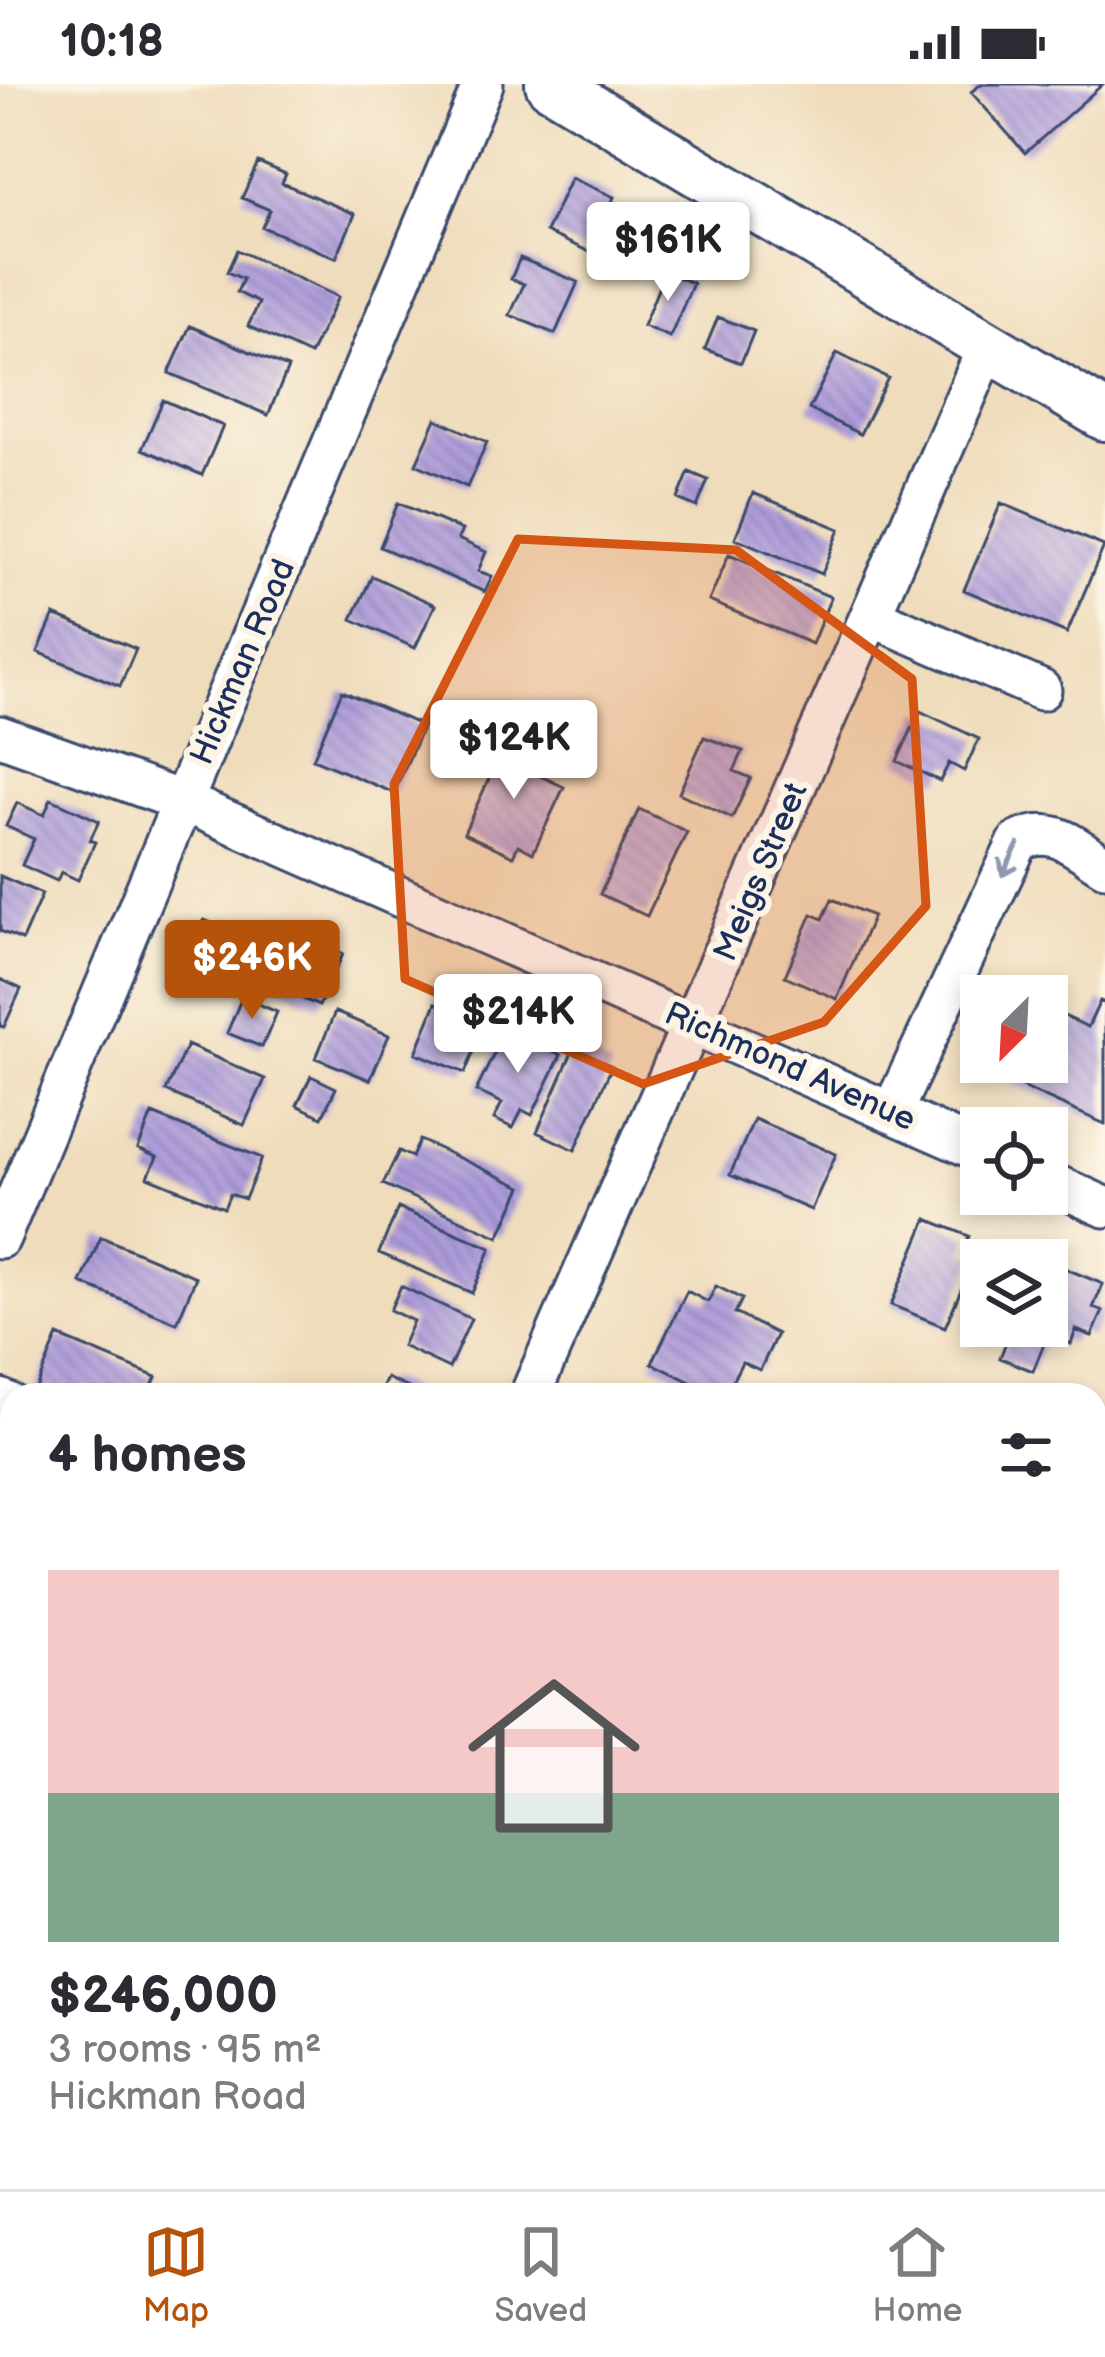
<!DOCTYPE html>
<html lang="en">
<head>
<meta charset="utf-8">
<style>
	body { margin:0; font-family:"Balsamiq Sans",sans-serif; background:#f7f7f7; color:#2b2b33; height:100vh; display:flex; flex-direction:column; font-size:45px; white-space:nowrap }
	* { box-sizing:border-box; margin:0 }
	p { font-size:39px; color:#7c7c81 }
	.icon { flex:none; width:66px; height:66px; fill:none; stroke:currentColor; stroke-width:2; stroke-linecap:round; stroke-linejoin:round }
	.map { position:relative; flex:1; overflow:hidden }
	.side { position:absolute; left:0px; top:1299px; width:1107px; height:807px; display:flex; flex-direction:column; background:#fff; border-radius:36px 36px 0 0; box-shadow:0 6px 18px #0003 }
	.side>* { flex:none }
	.needle { width:78px; rotate:204deg }
	.controls { position:absolute; left:960px; top:891px; display:grid; gap:24px }
	.controls a { display:grid; place-items:center; width:108px; height:108px; border-radius:0px; background:#fff; box-shadow:0 6px 18px #0003; font-size:60px }
	.price { position:absolute; translate:-50% -102px; padding:0 27px; border-radius:12px; background:#fff; color:#222; font-size:39px; line-height:78px; filter:drop-shadow(0 3px 6px #0008) }
	.price::after { content:''; position:absolute; left:50%; top:72px; width:36px; height:27px; margin-left:-18px; background:inherit; clip-path:polygon(0 0,100% 0,50% 100%) }
	.price.active { background:#b45309; color:#fff }
	ul { padding:0; list-style:none }
	li { display:grid; align-content:center; gap:24px; height:636px; padding:0 48px }
	li+li { border-top:3px solid #e1e1e2 }
	li span { display:grid; place-items:center; height:372px; border-radius:0px; color:#555 }
	li>.icon { margin-inline-start:auto }
	span .icon { width:216px; height:216px; fill:#fffc; stroke-width:1 }
	li b { font-size:51px }
	h2 { display:flex; justify-content:space-between; align-items:center; height:144px; padding:0 48px; font-size:51px }
	.status { display:flex; justify-content:space-between; align-items:center; height:84px; padding:0 60px; background:#fff; direction:ltr }
	.status svg { height:33px; fill:currentColor }
	.tab-bar { display:flex; justify-content:space-around; align-items:center; height:168px; border-top:3px solid #e1e1e2; background:#fff; font-size:33px; color:#7c7c81 }
	.tab-bar a { display:grid; justify-items:center; gap:6px }
	.tab-bar .active { color:#b45309 }
	.map>svg:first-child { display:block }
	.building { fill:url(#building-back-hatch) }
	.lines { fill:none; stroke-linecap:round; stroke-linejoin:round }
	.minor-casing { stroke:#3b496c; stroke-width:45 }
	.major-casing { stroke:#3b496c; stroke-width:54 }
	.minor { stroke:#fff; stroke-width:39 }
	.major { stroke:#fff; stroke-width:48 }
	.oneway { stroke:#8d97ae }
	.marked { fill:#d45514; fill-opacity:0.2; stroke:#d45514; stroke-width:9; stroke-linejoin:round }
	.labels { text-anchor:middle; dominant-baseline:central; stroke-width:12; stroke-linejoin:round; paint-order:stroke }
	.street-label { font-size:33px; fill:#1b2f5e; stroke:#fcf5e5 }
</style>
</head>
<body>
<div class="status"><b>10:18</b><svg viewBox="0 0 49 12"><path d="M0 12V9h3v3zM5 12V6h3v6zM10 12V3h3v9zM15 12V0h3v12zM26 1h20v11H26zM47 4h2v5h-2z"/></svg></div>
<div class="map">
<svg width="1105" height="2105" viewBox="0 0 1105 2105">
	<defs>
		<pattern id="building-back-hatch" width="6" height="6" patternUnits="userSpaceOnUse" patternTransform="scale(3)"><rect width="6" height="6" fill="#ad9bda"/><path d="M-1 5l2 2M0 0l6 6M5-1l2 2" fill="none" stroke="#8c7fb4"/></pattern>
	</defs>
	<rect width="100%" height="100%" fill="#fcf5e5"/>
	<filter id="ink" filterUnits="userSpaceOnUse"><feTurbulence type="fractalNoise" baseFrequency=".00833" numOctaves="2"/><feDisplacementMap in="SourceGraphic" scale="24" xChannelSelector="R" yChannelSelector="G"/><feConvolveMatrix kernelMatrix="1 2 1 2 8 2 1 2 1" color-interpolation-filters="sRGB"/></filter>
	<filter id="wash" filterUnits="userSpaceOnUse"><feTurbulence type="fractalNoise" baseFrequency=".004" numOctaves="4" result="noise"/><feDisplacementMap in="SourceGraphic" scale="48" xChannelSelector="R" yChannelSelector="G"/><feGaussianBlur stdDeviation="2.7" result="paint"/><feColorMatrix in="noise" values="0 0 0 0 0 0 0 0 0 0 0 0 0 0 0 0 0 1.4 0 .05"/><feComposite in="paint" operator="in"/></filter>
	<g filter="url(#wash)">
		<rect width="100%" height="100%" fill="#efdcbb"/>
		<g id="blocks">
			<!-- building -->
			<path class="building" d="M981,0h122l-78,69 -54,-61z
				M258,78l28,12 -4,9 73,31 -19,44 -74,-31 8,-17 -28,-12z
				M571,94l43,19 -24,55 -44,-20z
				M237,166l101,47 -28,58 -62,-29 11,-23 -22,-11 6,-13 -16,-7z
				M520,174l58,24 -23,52 -45,-19 14,-31 -13,-5z
				M665,188l28,11 -23,54 -27,-11z
				M718,233l36,14 -13,32 -36,-14z
				M190,242l98,42 -20,47 -99,-42z
				M837,269l51,25 -28,56 -51,-25z
				M163,316l60,26 -21,49 -60,-26z
				M436,335l51,23 -20,45 -51,-23z
				M689,388l19,8 -11,27 -19,-8z
				M753,409l87,36 -18,45 -87,-36z
				M398,419l64,27 -4,9 28,13 -8,19 14,5 -7,16 -105,-45z
				M1001,419l103,43 -37,87 -103,-43z
				M729,470l102,43 -19,47 -103,-43z
				M372,492l63,29 -20,43 -63,-29z
				M54,531l82,34 -16,37 -82,-34z
				M342,607l81,35 -29,67 -81,-34z
				M920,627l59,28 -15,32 -15,-8 -9,18 -43,-20z
				M510,649l24,11 -11,24 41,19 -31,66 -15,-8 -5,11 -49,-23z
				M704,653l39,14 -9,20 17,7 -19,40 -53,-25z
				M51,715l48,22 -9,19 5,2 -17,38 -17,-8 -4,9 -35,-16 12,-26 -28,-13 11,-23 27,12z
				M639,725l48,23 -40,84 -47,-22z
				M0,792l42,18 -20,46 -22,-9z
				M832,815l41,17 -36,83 -52,-23 27,-62 11,5z
				M204,836l43,18 -21,50 -43,-18z
				M296,848l47,22 -24,52 -47,-21z
				M0,895l21,10 -17,38 -4,-1z
				M242,913l35,15 -15,35 -35,-14z
				M1100,917l5,2v121l-130,-58 6,-13v9h66v-54l41,19z
				M436,919l49,20 -20,50 -49,-20z
				M335,928l54,23 -19,45 -54,-22z
				M506,945l55,26 -29,60 -10,-5 -9,18 -19,-9 8,-16 -26,-12z
				M187,961l78,34 -21,46 -78,-34z
				M573,966l39,16 -37,84 -38,-18z
				M311,992l25,12 -14,29 -25,-12z
				M152,1030l110,44 -17,41 -15,-5 -6,14 -76,-31 9,-20 -19,-8z
				M754,1035l82,35 -25,56 -81,-35z
				M420,1056l102,47 -23,50 -116,-53 16,-33 13,6z
				M398,1124l93,40 -19,45 -93,-40z
				M927,1135l42,17 -6,16 12,5 -30,70 -54,-22z
				M101,1153l95,40 -19,46 -96,-40z
				M1047,1177l56,23 -10,24 10,3 -11,25 -16,-6 -5,14 -23,-10 -15,37 -33,-13 12,-32h35z
				M401,1202l70,33 -22,49 -47,-22 11,-25 -23,-11z
				M716,1202l26,13 -7,14 42,21 -17,36 -18,-8 -17,33h-8l-65,-32 35,-72 21,11z
				M58,1252l98,41 -8,18h-99l-14,-5z
				M387,1294l37,17h-45z
				M12,1481v67l-12,-6v-36z
				M1095,1601l10,5v65l-10,-5z
				M1095,1684l10,5v68l-10,-5z
				M1095,1772l10,5v47l-10,-4z
				M12,1926v146l-12,11v-145z
				M1097,1949l8,3v142l-3,7 -16,-7h9z
				M128,2094h32l11,11h-47l-3,-4z"/>
		</g>
	</g>
	<g filter="url(#ink)">
		<use href="#blocks" fill-opacity="0" stroke="#3b496c" stroke-width="3"/>
		<g class="lines">
			<!-- minor casing -->
			<g class="minor-casing">
				<path id="minor" d="M871,532l170,74
					M0,652l184,66 797,350
					M892,1028l126,-270c35,-19 57,6 87,24
					M1047,1097l58,26
					M0,1154l483,-1154
					M530,1311l458,-1049
					M0,1315l12,6
					M1095,1414l10,-22
					M0,1759l12,14
					M1095,1861l10,5
					M301,2094l10,11
					M56,2105l12,-11"/>
			</g>
			<!-- major casing -->
			<g class="major-casing">
				<path id="major" d="M550,0l555,332
					M0,1654l12,6
					M800,2094l20,11
					M976,2094l20,11"/>
			</g>
			<!-- minor -->
			<use href="#minor" class="minor"/>
			<!-- major -->
			<use href="#major" class="major"/>
		</g>
		<!-- one-way arrows -->
		<defs><path id="oneway-shaft" d="M-6 0H5M1.5-3L5.5 0L1.5 3" fill="none" stroke-width="1.6" stroke-linecap="round" stroke-linejoin="round" transform="scale(3)"/></defs>
		<use class="oneway" href="#oneway-shaft" transform="translate(1010 776) rotate(117)"/>
	</g>
	<!-- marked area -->
	<path class="marked" d="M518,455l218,11 176,129 14,227 -102,116 -181,62 -238,-105 -11,-195z"/>
	<g class="labels">
		<!-- street labels -->
		<g class="street-label">
			<text transform="translate(243 578) rotate(-67)">Hickman Road</text>
			<text transform="translate(761 788) rotate(-67)">Meigs Street</text>
			<text transform="translate(790 983) rotate(24)">Richmond Avenue</text>
		</g>
	</g>
</svg>
<div class="controls">
<a><svg class="needle" viewBox="-14 -14 28 28"><path d="M0-13l5 13h-10z" fill="#e53935"/><path d="M0 13l5-13h-10z" fill="#7c7c81"/></svg></a>
<a><svg class="icon" aria-label="locate" viewBox="0 0 24 24"><circle cx="12" cy="12" r="6"/><path d="M12 2v4M12 18v4M2 12h4M18 12h4"/></svg></a>
<a><svg class="icon" aria-label="layers" viewBox="0 0 24 24"><path d="M12 4l9 5-9 5-9-5zM3 14l9 5 9-5"/></svg></a>
</div>
<b class="price" style="left:668px;top:220px">$161K</b>
<b class="price" style="left:514px;top:718px">$124K</b>
<b class="price active" style="left:252px;top:938px">$246K</b>
<b class="price" style="left:518px;top:992px">$214K</b>
<section class="side">
<h2>4 homes<svg class="icon" aria-label="filters" viewBox="0 0 24 24"><path d="M4 7h16M4 17h16"/><circle cx="9" cy="7" r="2"/><circle cx="15" cy="17" r="2"/></svg></h2>
<ul>
<li><span style="background:linear-gradient(#f6c9c9 60%,#7fa58c 0)"><svg class="icon" aria-label="home" viewBox="0 0 24 24"><path d="M3 11l9-7 9 7M6 9v11h12V9"/></svg></span><div><b>$246,000</b><p>3 rooms · 95 m²</p><p>Hickman Road</p></div></li>
</ul>
</section>
</div>
<nav class="tab-bar">
<a class="active"><svg class="icon" aria-label="map" viewBox="0 0 24 24"><path d="M3 6l6-2 6 2 6-2v14l-6 2-6-2-6 2zM9 4v14M15 6v14"/></svg>Map</a>
<a><svg class="icon" aria-label="saved" viewBox="0 0 24 24"><path d="M7 4h10v16l-5-4-5 4z"/></svg>Saved</a>
<a><svg class="icon" aria-label="home" viewBox="0 0 24 24"><path d="M3 11l9-7 9 7M6 9v11h12V9"/></svg>Home</a>
</nav>
</body>
</html>
